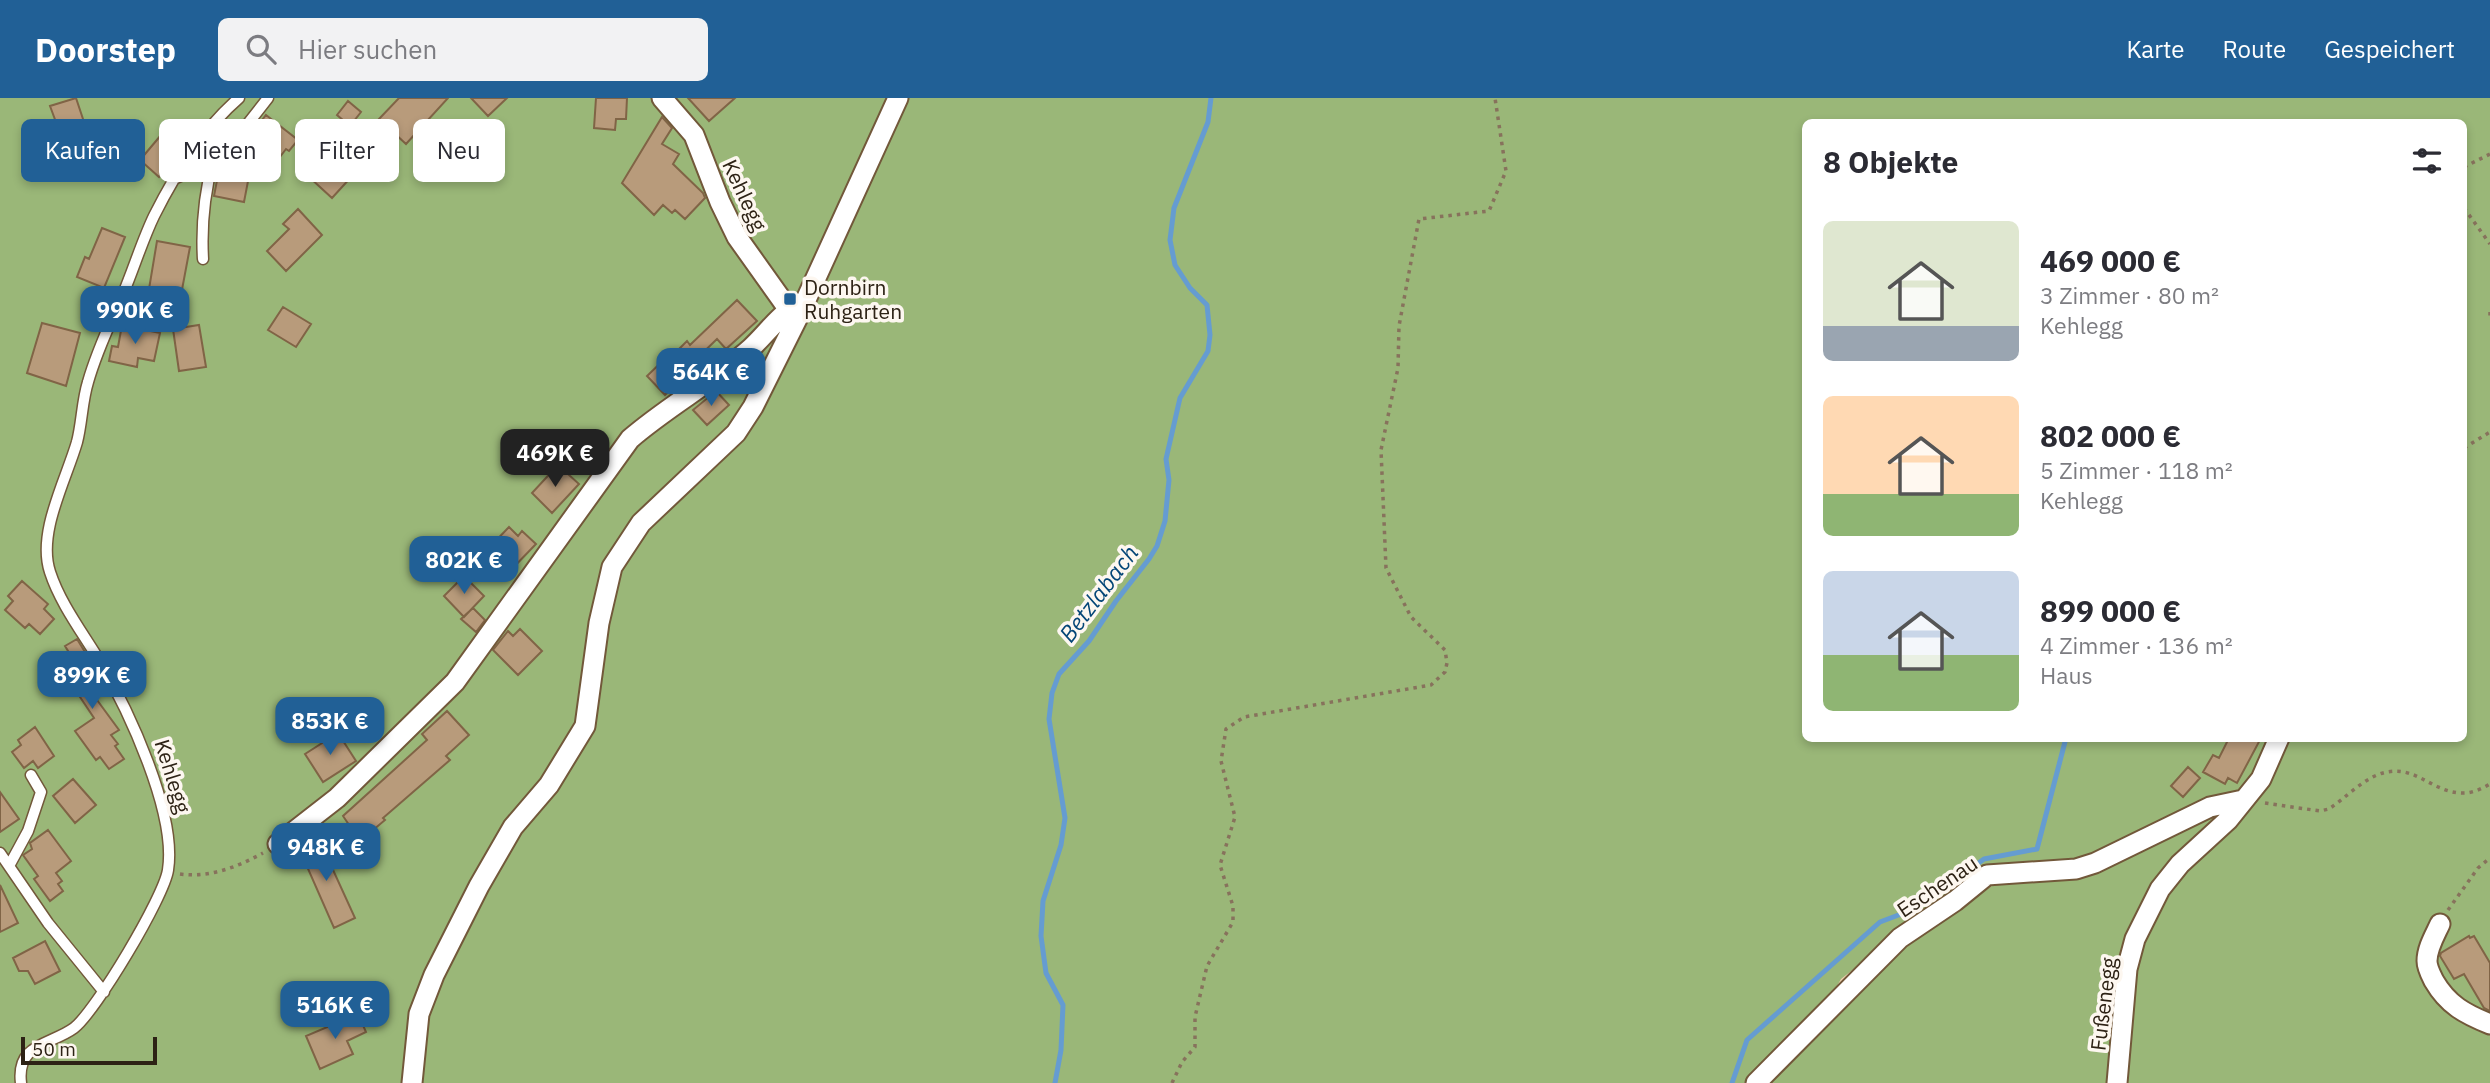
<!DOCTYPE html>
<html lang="de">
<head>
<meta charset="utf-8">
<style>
	body { margin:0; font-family:"IBM Plex Sans",sans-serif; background:#f2f2f3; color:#2b2b33; height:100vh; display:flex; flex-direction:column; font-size:26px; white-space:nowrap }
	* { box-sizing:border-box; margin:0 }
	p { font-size:23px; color:#7c7c81 }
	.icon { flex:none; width:38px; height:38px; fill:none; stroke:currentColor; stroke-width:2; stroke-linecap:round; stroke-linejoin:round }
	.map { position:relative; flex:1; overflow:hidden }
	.drawer { position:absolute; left:1802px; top:21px; width:665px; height:623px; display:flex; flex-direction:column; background:#fff; border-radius:10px; box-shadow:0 4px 10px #0003 }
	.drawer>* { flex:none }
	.top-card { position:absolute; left:21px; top:21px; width:665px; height:63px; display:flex; gap:14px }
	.scale { position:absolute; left:21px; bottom:18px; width:136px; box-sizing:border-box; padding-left:7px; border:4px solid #2d2215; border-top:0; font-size:19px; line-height:24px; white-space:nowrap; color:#2d2215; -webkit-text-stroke:5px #fdf7f0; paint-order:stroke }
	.price { position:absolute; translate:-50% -60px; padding:0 16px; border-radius:14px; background:#216096; color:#fff; font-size:23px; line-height:46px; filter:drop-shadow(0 2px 4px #0008) }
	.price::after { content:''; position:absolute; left:50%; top:42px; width:21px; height:16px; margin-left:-10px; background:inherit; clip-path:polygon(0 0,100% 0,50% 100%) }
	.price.on { background:#222; color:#fff }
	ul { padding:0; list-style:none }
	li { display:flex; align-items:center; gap:21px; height:175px; padding:0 21px }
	li span { display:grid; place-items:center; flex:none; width:196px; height:140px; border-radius:10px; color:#555 }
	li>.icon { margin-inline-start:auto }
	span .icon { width:84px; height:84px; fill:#fffc; stroke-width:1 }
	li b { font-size:30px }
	h2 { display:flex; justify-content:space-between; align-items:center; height:84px; padding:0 21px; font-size:30px }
	.tag { padding:0 24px; border-radius:10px; background:#fff; box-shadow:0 4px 10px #0003; font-size:24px; line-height:63px }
	.tag.on { background:#216096; color:#fff }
	header { display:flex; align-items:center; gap:42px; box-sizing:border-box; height:98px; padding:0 35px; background:#216096; color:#fff }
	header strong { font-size:33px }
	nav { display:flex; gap:38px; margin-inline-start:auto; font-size:24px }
	.search { width:490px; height:63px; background:#f2f2f3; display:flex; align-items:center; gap:18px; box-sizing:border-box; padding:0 24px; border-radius:10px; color:#7c7c81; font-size:26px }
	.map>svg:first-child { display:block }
	.green { fill:#9ab778; fill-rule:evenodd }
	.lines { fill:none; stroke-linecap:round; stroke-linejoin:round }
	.stream { stroke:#659cd1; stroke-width:5 }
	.building { fill:#b89b7b; stroke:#806446; stroke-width:2 }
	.service-casing { stroke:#72583a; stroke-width:13 }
	.minor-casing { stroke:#72583a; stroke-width:23 }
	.path { stroke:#87725c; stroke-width:3.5; stroke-dasharray:3.5 5; stroke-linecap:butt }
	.service { stroke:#fff; stroke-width:10 }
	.minor { stroke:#fff; stroke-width:19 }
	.poi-dot { fill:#216096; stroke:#fdf7f0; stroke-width:2.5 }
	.labels { text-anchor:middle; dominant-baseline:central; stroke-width:7; stroke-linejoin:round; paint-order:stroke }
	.street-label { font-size:21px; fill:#2d2215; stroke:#fdf7f0 }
	.poi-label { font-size:21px; fill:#2d2215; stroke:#fdf7f0; text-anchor:start }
	.water-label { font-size:23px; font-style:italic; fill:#044677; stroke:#fdf7f0 }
</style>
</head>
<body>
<header>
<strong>Doorstep</strong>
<div class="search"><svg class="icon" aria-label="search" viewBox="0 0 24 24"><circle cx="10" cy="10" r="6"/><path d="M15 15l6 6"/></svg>Hier suchen</div>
<nav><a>Karte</a><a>Route</a><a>Gespeichert</a></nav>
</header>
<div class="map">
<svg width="2490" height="985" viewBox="0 0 2490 985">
	<rect width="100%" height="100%" fill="#f0d1b0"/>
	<!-- green -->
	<path class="green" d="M0,0h2490v985h-722l116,-120 112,-80 86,-19 -78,2 -108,70 -55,43 -12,21 -83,83h-1746zM1806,24h658v616h-658z"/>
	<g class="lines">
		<!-- stream -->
		<path class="stream" d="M1055,985l6,-33 2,-45 -17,-32 -5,-37 2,-35 18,-56 4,-27 -16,-99 3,-26 7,-19 30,-33 27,-40 33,-42 8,-13 8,-25 4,-41 -3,-21 14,-61 28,-47 2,-16 -3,-30 -17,-17 -15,-23 -5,-25 4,-32 34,-86 3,-24
			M1732,985l15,-43 133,-118 37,-14 67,-49 53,-10 29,-111"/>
	</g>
	<!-- building -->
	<path class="building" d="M76,0l15,45 -36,11 -10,-25 12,-4 -7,-19z
		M399,0h49l-42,46 -27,-25z
		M471,0h36l-19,18z
		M596,0h31l-1,21h-10l-1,11 -21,-2z
		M688,0h47l-26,23z
		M348,3l13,11 -11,14 -13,-11z
		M266,17l32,25 -9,11 -3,-2 -13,17 -29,-23z
		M662,19l10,11 -10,16 17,10 -6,10 30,29 2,5 -20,21 -10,-9 -3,3 -9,-8 -9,10 -32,-32z
		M172,24l19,17 -32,38 -19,-17z
		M344,47l19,19 -31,34 -23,-21 17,-18 3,3z
		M219,72l30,6 -5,26 -30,-6z
		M298,111l24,26 -36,36 -19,-20 22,-22 -6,-5z
		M102,130l23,9 -21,51 -27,-11 8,-20 4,2z
		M157,143l33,6 -9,48 -32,-6z
		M737,202l20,21 -31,28 -9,-10 -29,28 3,2 -26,26 -18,-19 26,-25 2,2 12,-12 3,4z
		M283,209l28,17 -15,23 -28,-17z
		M42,225l38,10 -14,53 -39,-13z
		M122,227l38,8 -6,28 -16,-3 -1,9 -28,-6 3,-15 6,1z
		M199,227l7,42 -27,4 -6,-42z
		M716,293l13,14 -22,20 -14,-15z
		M558,367l21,19 -27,29 -20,-20z
		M509,429l9,9 4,-5 14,13 -28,29 -22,-22z
		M464,478l20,20 -20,21 -20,-21z
		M22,483l26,23 -4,5 10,10 -14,15 -11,-10 -4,4 -20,-18 8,-9 -5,-5z
		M473,510l12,12 -9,12 -15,-13z
		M520,531l22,22 -24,24 -25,-25 15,-19 5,5z
		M77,541l8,13 -6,5 17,27 -7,5 30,41 -8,5 7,9 -3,2 9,13 -15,10 -9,-12 -4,3 -21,-29 19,-13 -34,-51 13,-8 -8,-13z
		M447,613l22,24 -23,21 4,4 -67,58 2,2 -25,21 -17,-25 84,-76 -5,-6z
		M35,629l19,29 -16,12 -5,-7 -9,7 -12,-16 9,-7 -3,-5z
		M338,635l18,28 -33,21 -18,-28z
		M2229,640h32l-24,45 -9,-5 -3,6 -22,-12 10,-17 6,3z
		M2188,669l12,11 -17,19 -12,-11z
		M73,681l23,26 -21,18 -22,-27z
		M0,694l19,27 -19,13z
		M48,732l23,31 -15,12 6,8 -4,3 5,7 -13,10 -16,-22 4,-3 -15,-21 9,-6 -2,-6z
		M318,739l37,81 -21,10 -36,-82z
		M0,787l18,38 -18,9z
		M2469,838l1,2 4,-2 16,27v48l-6,-3 -20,-34 -10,5 -14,-23 1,-3z
		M45,843l15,30 -25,13 -7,-13h-9l-6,-13z
		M358,916l8,18 -19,9 6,13 -33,15 -14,-33z"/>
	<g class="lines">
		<!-- service casing -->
		<g class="service-casing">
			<path id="service" d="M176,80l37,-17 22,-21 33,-42
				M203,161c-2,-35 1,-64 10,-98
				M0,755l48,70 56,69
				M9,768l19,-35 13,-39 -10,-17
				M21,985c-5,-40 30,-38 53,-55 22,-17 90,-131 94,-158 9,-57 -40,-161 -69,-210 -17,-28 -39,-57 -49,-88 -13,-39 16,-92 27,-130 5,-19 5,-41 11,-60 9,-32 22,-58 35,-88 11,-26 19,-53 31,-78 21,-42 49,-87 85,-118"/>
		</g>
		<!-- minor casing -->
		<g class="minor-casing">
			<path id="minor" d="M662,0l32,37 26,67 17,35 52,73 10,5
				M278,746l59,-46 118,-116 175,-243c38,-33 83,-57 121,-91 13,-12 23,-26 38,-38
				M2440,826c-5,11 -13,24 -13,37 0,7 4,14 7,20 14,24 31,33 56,43
				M412,985l7,-69 15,-39 45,-89 34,-59 36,-42 36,-59 14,-103 13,-56 29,-44 95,-90 17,-26 46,-92 99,-217
				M1756,985l144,-145 55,-37 32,-26 89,-6 19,-6 115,-56 33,-7
				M2117,985l10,-114 8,-30 25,-50 20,-25 48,-44 33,-41 18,-41"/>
		</g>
		<!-- path -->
		<path class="path" d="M2464,69l26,-13
			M2464,110l26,36
			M2490,214v8
			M2464,350l26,-16
			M2265,705l55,8 9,-2c15,-10 31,-27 48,-34 37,-15 54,19 87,18 9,0 19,-5 26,-9
			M180,776c30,4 57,-7 83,-21
			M2448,812l30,-42 12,-10
			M2101,877l7,-10
			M1172,985l10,-21 13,-15v-30l12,-51 26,-44v-16l-13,-41 15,-48 -14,-56 5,-32 18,-12 187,-32 14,-13 2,-9 -2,-13 -34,-33 -25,-49 -5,-118 17,-82 1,-42 20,-107 70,-8 17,-40 -11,-73"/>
		<!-- service -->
		<use href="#service" class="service"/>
		<!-- minor -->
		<use href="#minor" class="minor"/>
	</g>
	<!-- markers -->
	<rect class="poi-dot" x="783" y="194" width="14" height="14" rx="3.5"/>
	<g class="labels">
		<!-- street labels -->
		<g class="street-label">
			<text transform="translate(745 97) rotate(65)">Kehlegg</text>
			<text transform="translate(173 678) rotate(73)">Kehlegg</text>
			<text transform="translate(1937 788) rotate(-34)">Eschenau</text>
			<text transform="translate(2103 906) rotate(-83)">Fußenegg</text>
		</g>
		<!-- poi labels -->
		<g class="poi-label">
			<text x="804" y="189">Dornbirn<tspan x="804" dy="24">Ruhgarten</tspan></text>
		</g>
		<!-- water labels -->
		<g class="water-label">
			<text transform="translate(1098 495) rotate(-53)">Betzlabach</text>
		</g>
	</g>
</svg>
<div class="scale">50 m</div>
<b class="price" style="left:135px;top:248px">990K €</b>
<b class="price" style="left:711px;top:310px">564K €</b>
<b class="price on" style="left:555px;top:391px">469K €</b>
<b class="price" style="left:464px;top:498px">802K €</b>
<b class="price" style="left:92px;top:613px">899K €</b>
<b class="price" style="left:330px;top:659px">853K €</b>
<b class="price" style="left:326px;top:785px">948K €</b>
<b class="price" style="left:335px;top:943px">516K €</b>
<div class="top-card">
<a class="tag on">Kaufen</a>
<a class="tag">Mieten</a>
<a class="tag">Filter</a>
<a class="tag">Neu</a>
</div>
<section class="drawer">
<h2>8 Objekte<svg class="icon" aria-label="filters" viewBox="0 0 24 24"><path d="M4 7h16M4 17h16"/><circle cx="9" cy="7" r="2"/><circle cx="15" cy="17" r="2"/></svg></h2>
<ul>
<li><span style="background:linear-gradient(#dfe7d0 75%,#9aa5b1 0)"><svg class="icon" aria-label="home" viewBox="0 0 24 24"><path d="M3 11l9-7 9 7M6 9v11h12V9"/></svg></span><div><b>469 000 €</b><p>3 Zimmer · 80 m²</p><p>Kehlegg</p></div></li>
<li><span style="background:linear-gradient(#ffd9b3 70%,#8fb573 0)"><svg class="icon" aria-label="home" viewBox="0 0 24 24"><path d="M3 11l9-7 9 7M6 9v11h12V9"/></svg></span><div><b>802 000 €</b><p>5 Zimmer · 118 m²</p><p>Kehlegg</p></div></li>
<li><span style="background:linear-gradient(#c9d6e8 60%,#8fb573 0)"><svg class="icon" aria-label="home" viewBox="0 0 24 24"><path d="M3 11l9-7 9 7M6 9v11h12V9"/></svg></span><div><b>899 000 €</b><p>4 Zimmer · 136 m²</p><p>Haus</p></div></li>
</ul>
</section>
</div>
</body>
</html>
